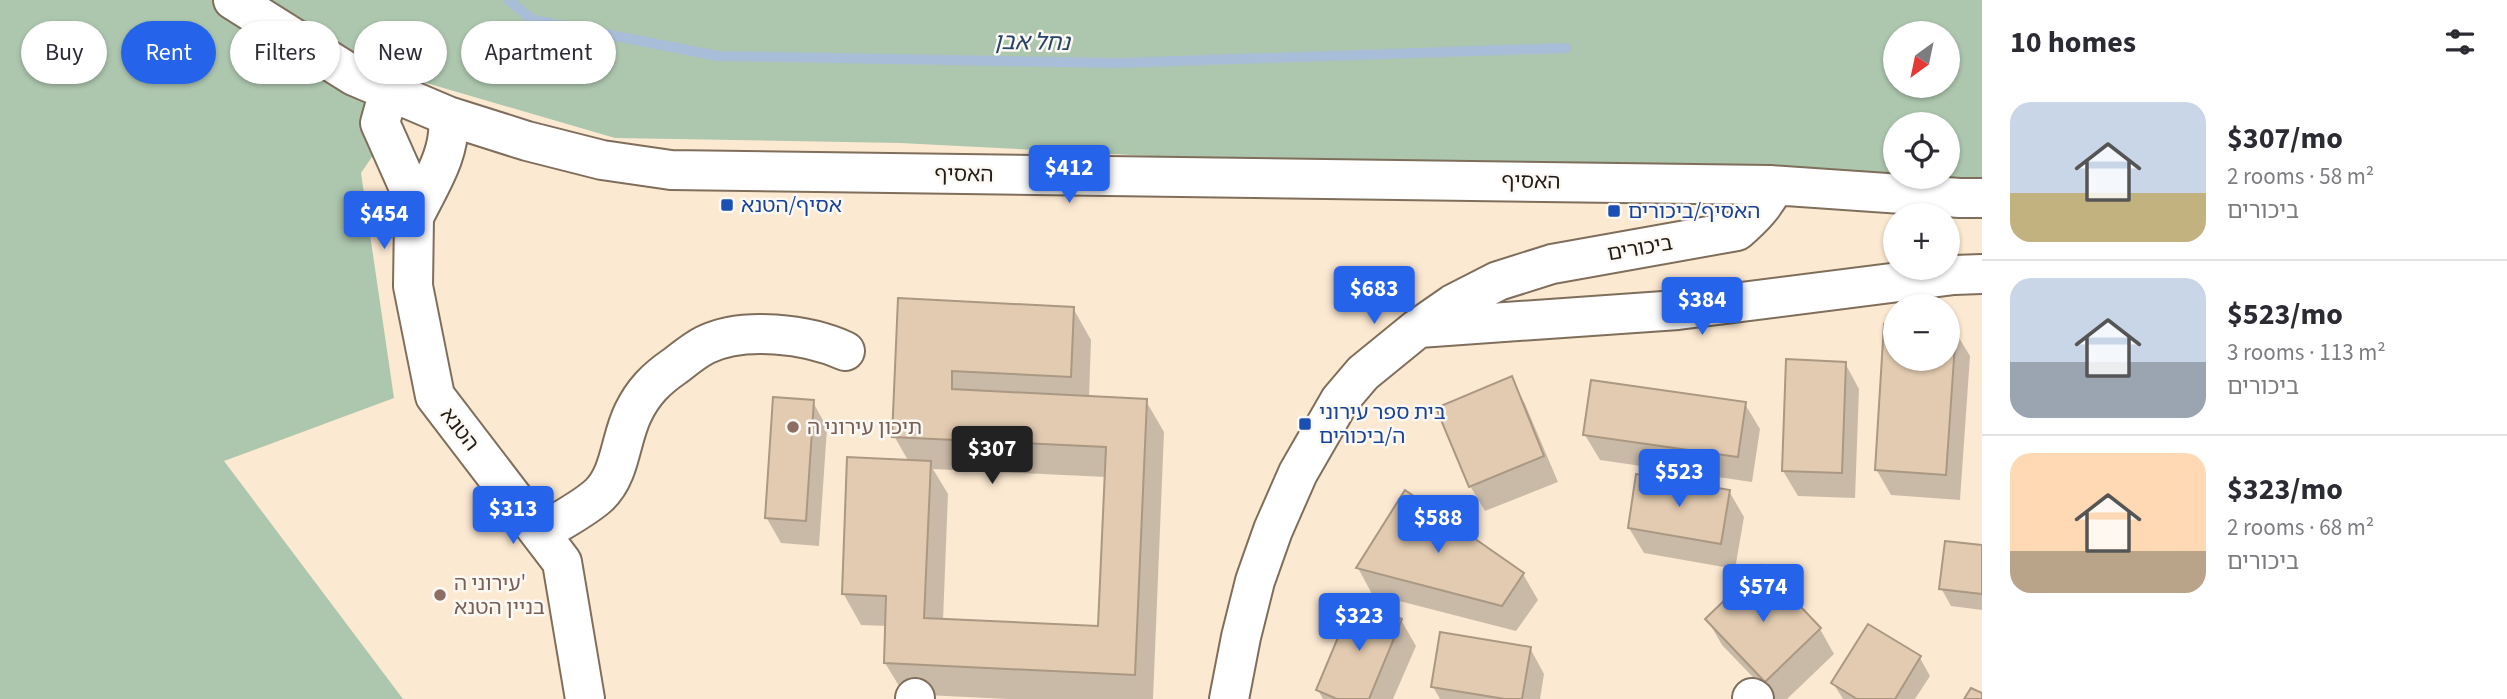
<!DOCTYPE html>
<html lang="en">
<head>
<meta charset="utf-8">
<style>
	body { margin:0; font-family:"Source Sans 3","Noto Sans Hebrew",sans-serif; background:#f7f7f7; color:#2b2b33; height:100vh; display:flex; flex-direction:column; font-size:26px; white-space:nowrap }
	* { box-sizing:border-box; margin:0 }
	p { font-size:23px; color:#7c7c81 }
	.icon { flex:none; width:38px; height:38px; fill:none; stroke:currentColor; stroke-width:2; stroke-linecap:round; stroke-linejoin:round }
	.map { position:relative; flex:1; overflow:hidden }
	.panel { display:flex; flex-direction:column; background:#fff; width:525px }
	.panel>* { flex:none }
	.guide { position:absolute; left:21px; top:21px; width:665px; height:63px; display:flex; gap:14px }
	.needle { width:46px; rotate:213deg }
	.controls { position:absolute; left:1883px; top:21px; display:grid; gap:14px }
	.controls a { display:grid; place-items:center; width:77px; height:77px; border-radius:50%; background:#fff; box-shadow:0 2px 5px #0004; font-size:35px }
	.price { position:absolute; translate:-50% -60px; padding:0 16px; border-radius:7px; background:#2563eb; color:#fff; font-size:23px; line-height:46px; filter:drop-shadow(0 2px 4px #0008) }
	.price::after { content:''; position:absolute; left:50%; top:42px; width:21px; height:16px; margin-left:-10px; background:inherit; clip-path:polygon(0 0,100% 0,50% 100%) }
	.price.on { background:#222; color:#fff }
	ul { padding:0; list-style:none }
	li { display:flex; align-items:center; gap:21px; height:175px; padding:0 28px }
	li+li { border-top:2px solid #e1e1e2 }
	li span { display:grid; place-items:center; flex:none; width:196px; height:140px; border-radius:21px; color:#555 }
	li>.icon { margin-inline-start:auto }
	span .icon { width:84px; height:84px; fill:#fffc; stroke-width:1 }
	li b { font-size:30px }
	h2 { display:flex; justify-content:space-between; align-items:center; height:84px; padding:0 28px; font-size:30px }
	.tag { padding:0 24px; border-radius:32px; background:#fff; box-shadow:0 2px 5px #0004; font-size:24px; line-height:63px }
	.tag.on { background:#2563eb; color:#fff }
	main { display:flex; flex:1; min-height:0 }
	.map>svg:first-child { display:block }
	.forest { fill:#adc6ae; fill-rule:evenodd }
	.shadow { fill:#0003; fill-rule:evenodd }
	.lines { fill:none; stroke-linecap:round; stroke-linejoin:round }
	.stream { stroke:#a8bdd7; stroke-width:10 }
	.building { fill:#e2cbb1; stroke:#aa9883; stroke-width:2 }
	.minor-casing { stroke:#7f6e5b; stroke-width:42 }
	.minor { stroke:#fff; stroke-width:38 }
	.transit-dot { fill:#1a4fb4; stroke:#fcf8f4; stroke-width:2.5 }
	.education-dot { fill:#8d6e63; stroke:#fcf8f4; stroke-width:2.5 }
	.labels { text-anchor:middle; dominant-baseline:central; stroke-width:5; stroke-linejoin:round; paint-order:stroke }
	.street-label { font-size:21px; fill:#221b13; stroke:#fcf8f4 }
	.transit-label { font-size:21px; fill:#164399; stroke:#fcf8f4; text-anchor:start }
	.education-label { font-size:21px; fill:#785e54; stroke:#fcf8f4; text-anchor:start }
	.water-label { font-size:23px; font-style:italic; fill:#254469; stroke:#fcf8f4 }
</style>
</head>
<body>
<main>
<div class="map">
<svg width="1982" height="699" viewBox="0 0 1982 699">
	<rect width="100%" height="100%" fill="#fce9d2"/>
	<!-- forest -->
	<path class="forest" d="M0,0h1982v199l-1082,-56 -285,-5 -192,-56 -62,91 33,225 -170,63 179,238h-403zM1895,33h53v53h-53zM1895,124h53v53h-53z"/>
	<!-- shadow -->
	<path class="shadow" d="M899,300l174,8 18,32 -2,58 57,3 18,31 -11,267h-144l-105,-5 -19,-31 2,-37 -26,-1 -18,-32 66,-131 -15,-26zM933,469l173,8 -6,151 -157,-7 5,-127z
		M1886,326l9,1v32h53v-29l7,1 15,25 -10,144 -69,-5 -15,-26z
		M1845,363l14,26 -4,109 -57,-2 -15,-25z
		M1511,379l14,25 33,78 -73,29 -15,-25z
		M813,402l14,26 -8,118 -38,-3 -15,-26z
		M1745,404l15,25 -8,53 -152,-22 -15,-25z
		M1729,491l15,26 -9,52 -91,-16 -15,-25z
		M1982,547v63l-31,-4 -10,-18z
		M1358,568l165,6 15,26 -22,31 -144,-37z
		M1707,619l113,10 14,25 -47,45h-13l-52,-54z
		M1401,620l15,26 -23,53h-70l-5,-9z
		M1530,648l14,26 -4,25h-100l-7,-12z
		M1920,658l10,18 -15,23h-72l-10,-16z"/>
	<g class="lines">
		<!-- stream -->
		<path class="stream" d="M508,0l25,20 185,36 400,7 448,-15"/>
	</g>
	<!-- building -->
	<path class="building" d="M898,298l176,9 -3,70 -119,-6v18l195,10 -12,276 -251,-12 2,-67 -44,-2 5,-137 84,4 -7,157 174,8 8,-179 -214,-10z
		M1884,324l11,1v34h53v-31l8,1 -10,146 -71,-5z
		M1786,359l60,3 -4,111 -60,-2z
		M1512,376l32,80 -75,31 -33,-79z
		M1591,380l155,22 -8,55 -155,-22z
		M773,397l41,3 -8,121 -41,-3z
		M1636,474l94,16 -9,54 -93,-16z
		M1405,490l119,83 -22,33 -146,-38z
		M1945,541l37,4v49l-43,-5z
		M1761,565l60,63 -56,54 -60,-63z
		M1354,599l48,20 -33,80h-32l-21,-9z
		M1868,624l53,32 -26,43h-38l-26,-16z
		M1440,632l91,15 -9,52h-17l-74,-12z
		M1971,688l11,5v6h-18z"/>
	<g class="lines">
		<!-- minor casing -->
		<g class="minor-casing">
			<path id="minor" d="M233,0l121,76 94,40 79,25 75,19 69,10 1099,15 190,13h22
				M394,94l-9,11 -5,18 28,63 4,14 2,17 -1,69 22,110 127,166 23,137
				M414,217c16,-33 38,-64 34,-101
				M1419,328l259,-18 276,-35 28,-1
				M541,533c17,-11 43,-24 58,-38 22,-21 21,-56 34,-82 10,-21 23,-34 42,-47 9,-7 20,-16 30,-21 38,-19 103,-11 140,6
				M915,698v1
				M1752,698l2,1
				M1229,699l12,-62 14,-56 18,-51 25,-57 42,-73 23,-27 54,-44 36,-25 45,-23 54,-17 185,-33c16,-14 28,-26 37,-45"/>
		</g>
		<!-- minor -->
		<use href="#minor" class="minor"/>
	</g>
	<!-- markers -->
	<g class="transit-dot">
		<rect x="720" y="198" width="14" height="14" rx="3.5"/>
		<rect x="1607" y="204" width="14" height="14" rx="3.5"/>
		<rect x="1298" y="417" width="14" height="14" rx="3.5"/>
	</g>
	<g class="education-dot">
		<circle cx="793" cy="427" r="7"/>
		<circle cx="440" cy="595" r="7"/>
	</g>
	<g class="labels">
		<!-- street labels -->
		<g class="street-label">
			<text transform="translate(964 174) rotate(1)">האסיף</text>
			<text transform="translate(1531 181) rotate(1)">האסיף</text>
			<text transform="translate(1640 248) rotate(-10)">ביכורים</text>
			<text transform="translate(460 429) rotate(52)">הטנא</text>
		</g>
		<!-- transit labels -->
		<g class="transit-label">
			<text x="741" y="205">אסיף/הטנא</text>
			<text x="1628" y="211">האסיף/ביכורים</text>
			<text x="1319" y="412">בית ספר עירוני<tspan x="1319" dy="24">ה/ביכורים</tspan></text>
		</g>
		<!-- education labels -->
		<g class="education-label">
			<text x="807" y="427">תיכון עירוני ה</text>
			<text x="454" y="583">עירוני ה'<tspan x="454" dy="24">בניין הטנא</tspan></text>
		</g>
		<!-- water labels -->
		<g class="water-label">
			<text transform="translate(1032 42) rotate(1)">נחל אבן</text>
		</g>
	</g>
</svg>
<div class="controls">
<a><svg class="needle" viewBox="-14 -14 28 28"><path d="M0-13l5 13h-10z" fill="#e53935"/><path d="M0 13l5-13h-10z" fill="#7c7c81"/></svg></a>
<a><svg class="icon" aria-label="locate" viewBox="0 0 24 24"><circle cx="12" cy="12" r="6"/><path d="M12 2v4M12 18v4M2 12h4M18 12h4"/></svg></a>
<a>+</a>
<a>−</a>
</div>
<b class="price" style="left:1069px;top:205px">$412</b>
<b class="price" style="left:384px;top:251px">$454</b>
<b class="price" style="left:1374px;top:326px">$683</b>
<b class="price" style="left:1702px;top:337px">$384</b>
<b class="price on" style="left:992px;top:486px">$307</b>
<b class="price" style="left:1679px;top:509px">$523</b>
<b class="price" style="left:513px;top:546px">$313</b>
<b class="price" style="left:1438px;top:555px">$588</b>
<b class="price" style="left:1763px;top:624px">$574</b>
<b class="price" style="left:1359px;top:653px">$323</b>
<div class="guide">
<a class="tag">Buy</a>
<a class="tag on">Rent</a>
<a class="tag">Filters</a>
<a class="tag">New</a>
<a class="tag">Apartment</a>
</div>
</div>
<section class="panel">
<h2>10 homes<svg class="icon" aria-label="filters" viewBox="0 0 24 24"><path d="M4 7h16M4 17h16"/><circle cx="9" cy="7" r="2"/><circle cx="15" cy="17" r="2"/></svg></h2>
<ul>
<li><span style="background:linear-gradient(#c9d6e8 65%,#c2b280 0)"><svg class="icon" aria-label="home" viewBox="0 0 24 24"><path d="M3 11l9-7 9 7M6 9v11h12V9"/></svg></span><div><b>$307/mo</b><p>2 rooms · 58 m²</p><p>ביכורים</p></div></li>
<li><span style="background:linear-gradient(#c9d6e8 60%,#9aa5b1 0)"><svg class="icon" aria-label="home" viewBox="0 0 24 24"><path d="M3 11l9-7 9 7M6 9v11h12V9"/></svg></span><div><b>$523/mo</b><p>3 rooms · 113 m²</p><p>ביכורים</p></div></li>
<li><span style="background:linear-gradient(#ffd9b3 70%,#b9a48a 0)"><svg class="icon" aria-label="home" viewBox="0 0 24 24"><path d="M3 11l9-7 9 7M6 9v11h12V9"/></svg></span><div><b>$323/mo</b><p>2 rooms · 68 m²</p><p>ביכורים</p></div></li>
</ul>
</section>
</main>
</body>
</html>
